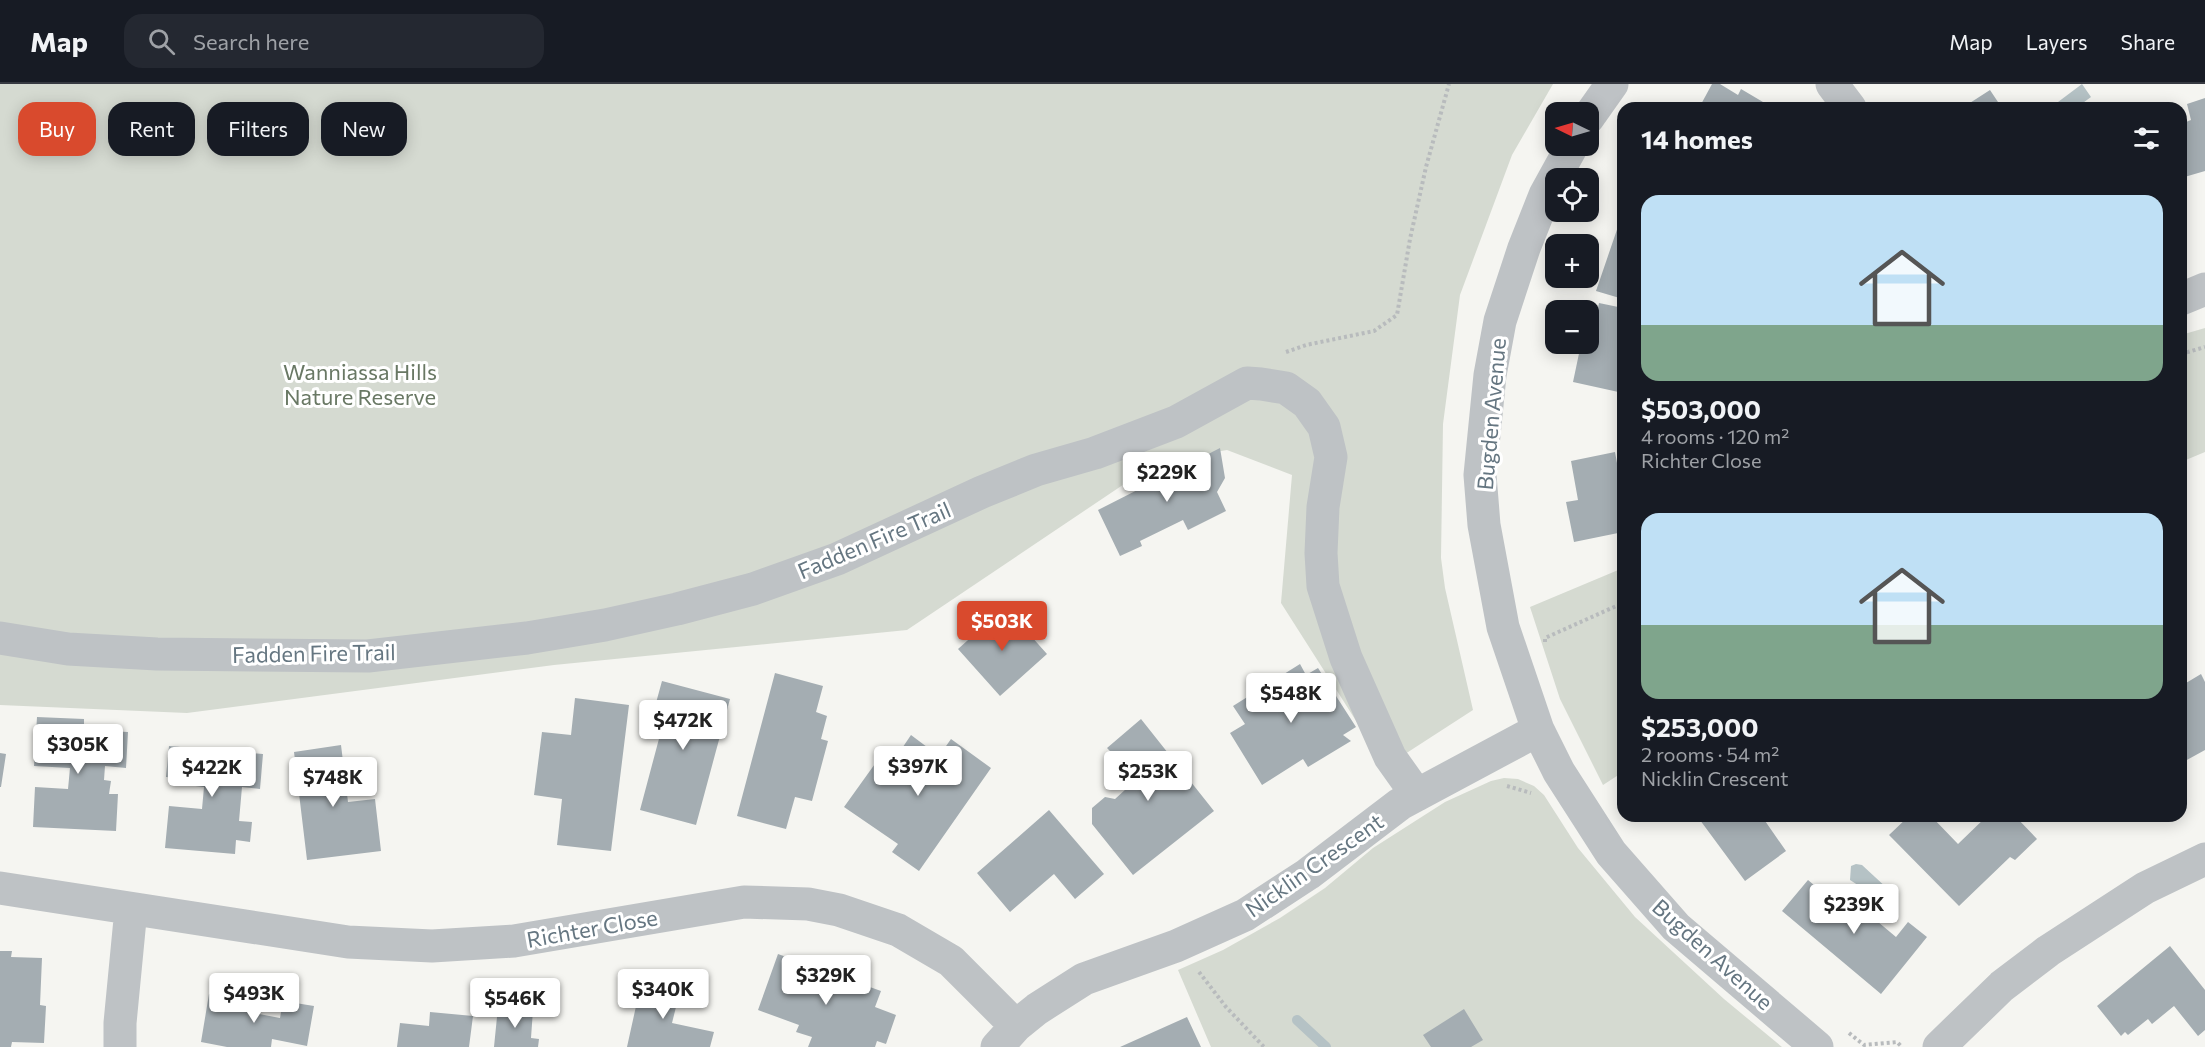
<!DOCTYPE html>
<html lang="en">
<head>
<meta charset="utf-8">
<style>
	body { margin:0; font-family:Commissioner,sans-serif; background:#242831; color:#f1f3f6; height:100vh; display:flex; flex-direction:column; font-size:22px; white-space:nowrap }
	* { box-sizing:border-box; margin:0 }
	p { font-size:20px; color:#9ea1a6 }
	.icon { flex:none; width:33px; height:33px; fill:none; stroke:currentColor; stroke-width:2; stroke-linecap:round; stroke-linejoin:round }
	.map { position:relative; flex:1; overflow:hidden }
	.drawer { position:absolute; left:1617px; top:18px; width:570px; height:720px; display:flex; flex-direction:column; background:#171b24; border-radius:18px; box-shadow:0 3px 15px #0003 }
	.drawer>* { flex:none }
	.top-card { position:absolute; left:18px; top:18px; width:570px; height:54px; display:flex; gap:12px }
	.needle { width:39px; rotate:275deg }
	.fabs { position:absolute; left:1545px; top:18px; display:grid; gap:12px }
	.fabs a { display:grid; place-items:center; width:54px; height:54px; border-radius:12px; background:#171b24; box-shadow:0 3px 15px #0003; font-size:30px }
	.price { position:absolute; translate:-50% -51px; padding:0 14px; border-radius:6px; background:#fff; color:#222; font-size:20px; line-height:39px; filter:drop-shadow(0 2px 3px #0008) }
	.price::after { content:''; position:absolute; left:50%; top:36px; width:18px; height:14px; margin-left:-9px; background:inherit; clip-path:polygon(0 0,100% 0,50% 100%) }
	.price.selected { background:#d94a2d; color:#fff }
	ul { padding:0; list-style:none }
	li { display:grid; align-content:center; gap:12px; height:318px; padding:0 24px }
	li span { display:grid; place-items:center; height:186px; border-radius:18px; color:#555 }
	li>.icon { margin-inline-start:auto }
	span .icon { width:108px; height:108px; fill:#fffc; stroke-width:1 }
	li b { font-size:26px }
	h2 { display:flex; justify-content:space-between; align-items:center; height:72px; padding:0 24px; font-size:26px }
	.tag { padding:0 21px; border-radius:18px; background:#171b24; box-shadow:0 3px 15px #0003; font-size:21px; line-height:54px }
	.tag.selected { background:#d94a2d; color:#fff }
	header { display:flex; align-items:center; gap:36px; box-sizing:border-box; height:84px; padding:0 30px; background:#171b24; border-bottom:2px solid #363941 }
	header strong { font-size:28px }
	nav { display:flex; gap:33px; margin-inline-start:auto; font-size:21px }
	.search { width:420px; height:54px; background:#242831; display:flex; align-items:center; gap:15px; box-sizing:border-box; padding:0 21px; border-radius:18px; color:#9ea1a6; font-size:22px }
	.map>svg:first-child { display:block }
	.green { fill:#d5dad1 }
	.water { fill:#b5c2c5 }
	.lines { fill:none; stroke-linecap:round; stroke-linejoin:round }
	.stream { stroke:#b5c2c5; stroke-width:10 }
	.building { fill:#a4adb2 }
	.path { stroke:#b8bbbd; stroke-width:4; stroke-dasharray:3 3; stroke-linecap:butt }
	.minor { stroke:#bec2c5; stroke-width:33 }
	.labels { text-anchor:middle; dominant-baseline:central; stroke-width:6; stroke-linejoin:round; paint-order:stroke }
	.park-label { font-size:22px; fill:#697864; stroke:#fff }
	.street-label { font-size:22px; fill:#657681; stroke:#fff }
</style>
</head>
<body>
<header>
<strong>Map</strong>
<div class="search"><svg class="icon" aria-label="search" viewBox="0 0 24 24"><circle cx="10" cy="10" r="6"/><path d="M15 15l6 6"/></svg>Search here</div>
<nav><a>Map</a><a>Layers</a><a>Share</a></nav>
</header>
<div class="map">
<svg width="2205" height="963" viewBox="0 0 2205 963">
	<rect width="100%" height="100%" fill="#f5f5f1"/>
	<!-- green -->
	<path class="green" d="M0,0h1553l-41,71 -52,140 -17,129 -2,134 4,30 28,122 -68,44 -24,6 -100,-157 11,-128 -65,-25 -70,12 -250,168 -353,35 -367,48 -187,-8z
		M2205,244v124l-24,10v-127z
		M1623,484v204l-20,13 -43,-86 -30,-92z
		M1504,694l14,1 16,7 10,9 34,53 57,69 89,82 58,48h-571l-33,-77 45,-20 57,-32 45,-30 48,-40 72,-46 46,-21z"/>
	<!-- water -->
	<path class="water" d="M2082,0l9,13 -15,11h-26z
		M1856,780l6,1 26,24 -1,6 -5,7 -6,1 -7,-3 -5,-11 -14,-9 1,-14z"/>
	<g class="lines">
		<!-- stream -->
		<path class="stream" d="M1297,936l29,27"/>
	</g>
	<!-- building -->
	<path class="building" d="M1712,0h8l18,11 3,-6 22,13 -4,6h-60z
		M1990,6l12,18h-40z
		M2205,14v73l-24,7v-54l10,-4 -4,-16z
		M1623,128v87l-27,-8z
		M1599,219l24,5v85l-50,-11 8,-38 9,2z
		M1220,364l5,30 -8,14 9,19 -38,19 -5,-10 -43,21 2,5 -22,10 -22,-46z
		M1615,368l8,44v36l-49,10 -8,-40 12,-2 -7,-39z
		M1005,523l42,47 -47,42 -42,-47z
		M1300,580l6,11 12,-7 38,59 -13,8 8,6 -43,26 -5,-8 -41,26 -32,-52 15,-9 -12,-18z
		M775,589l48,13 -7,26 11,4 -6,23 7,2 -16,60 -17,-4 -9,32 -49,-13z
		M2201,590l4,8v68l-20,11 -4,-8v-67z
		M662,597l68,18 -34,126 -56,-15 20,-75 -12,-3z
		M575,614l54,7 -18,146 -54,-6 5,-46 -28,-4 8,-63 29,3z
		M37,633l47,2v11l44,2 -2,36 -21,-2 -1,14 7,1 -2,13h9l-2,37 -83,-4 2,-40 33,2 2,-21 -36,-2z
		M1141,635l73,92 -81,64 -41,-51v-16l13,-11 10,2 22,-20 -30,-31z
		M911,651l28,21 12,-17 40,29 -72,103 -27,-19 6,-8 -54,-37 33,-46 11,8z
		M341,661l7,57 27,-3 6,52 -74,9 -13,-108z
		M169,662l94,8 -3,35 -18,-2 -3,34 13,1 -2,20 -14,-2 -1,14 -70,-6 4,-42 33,3 2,-22 -26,-3 -1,-6 -11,-1z
		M0,669l6,1 -5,33h-1z
		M1049,726l55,64 -29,25 -21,-25 -44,38 -33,-39z
		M1697,732h69l-3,2 23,33 -41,30z
		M1909,732h22l27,28 29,-28h28l22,23 -22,21 -5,-3 -51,49 -70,-71z
		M1808,796l25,21 8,-10 55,46 12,-15 19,15 -46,57 -99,-83z
		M2170,862l35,44v40l-7,6 -24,-30 -22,18 -4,-5 -20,16 -3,-3 -4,4 -24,-30z
		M0,867h12l-1,6 31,1 -2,47 6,1 -2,37 -32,-1 -1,5h-11z
		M778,870l103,37 -6,16 21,8 -10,29 -9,-3 -2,6h-67l4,-10 -16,-5 3,-7 -41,-15z
		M642,895l39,8 -9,36 42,9 -4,15h-83z
		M209,910l52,9 -2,11 21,4 3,-17 31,5 -7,40 -35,-7 -1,8h-44l-26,-5z
		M498,923l35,3 -2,28 8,1 -1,8h-44z
		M1464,925l19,31 -12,7h-40l-8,-12z
		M430,928l43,4 -4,31h-72l3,-24 29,3z
		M1187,933l14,30h-81z"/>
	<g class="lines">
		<!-- path -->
		<path class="path" d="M1286,268l20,-7 68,-14 23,-16 13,-76 16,-72 23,-83
			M2181,270l24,-7
			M1545,558v-4l78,-35
			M1507,702l24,7
			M1199,888l27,35 38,40
			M1849,949l15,12 33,-3 5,5"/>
		<!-- minor -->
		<path class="minor" d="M1832,0l18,24
			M1588,34l24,-34
			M1572,62l-27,49 -21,53 -24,73 -10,54 -10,100 4,50 19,102 35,103 21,42 52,81 65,74 141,120
			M2181,215l24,-10
			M0,554l68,11 89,5 211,2 159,-18 78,-13 72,-16 76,-20 84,-30 145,-67 54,-22 59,-17 81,-31 71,-39 14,1 25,4 21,15 17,24 7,30 -8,50 -2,46 2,33 23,72 44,99 27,38
			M0,804l348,54 84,4 82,-5 230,-39 64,2 31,6 59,20 53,31 65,65
			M120,963v-24l11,-114
			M997,963l19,-21 21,-17 47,-30 92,-33 69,-31 63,-41 92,-70 138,-74
			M1939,963l63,-61 46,-35 97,-63 60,-29"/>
	</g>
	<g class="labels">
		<!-- park labels -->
		<g class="park-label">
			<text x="360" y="287">Wanniassa Hills<tspan x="360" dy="25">Nature Reserve</tspan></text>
		</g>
		<!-- street labels -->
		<g class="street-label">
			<text transform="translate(1491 330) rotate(-85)">Bugden Avenue</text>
			<text transform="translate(874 456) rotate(-23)">Fadden Fire Trail</text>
			<text transform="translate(314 569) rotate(-1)">Fadden Fire Trail</text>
			<text transform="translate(1314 781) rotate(-35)">Nicklin Crescent</text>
			<text transform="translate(592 844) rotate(-10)">Richter Close</text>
			<text transform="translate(1713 870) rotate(42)">Bugden Avenue</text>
		</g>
	</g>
</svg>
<div class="fabs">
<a><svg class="needle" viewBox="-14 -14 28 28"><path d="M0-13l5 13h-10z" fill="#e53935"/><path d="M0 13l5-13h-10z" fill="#9ea1a6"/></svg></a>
<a><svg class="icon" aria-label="locate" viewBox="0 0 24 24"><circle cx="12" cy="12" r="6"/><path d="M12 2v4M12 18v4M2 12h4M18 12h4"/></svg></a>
<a>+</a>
<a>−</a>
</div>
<b class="price" style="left:1167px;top:419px">$229K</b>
<b class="price selected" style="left:1002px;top:568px">$503K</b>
<b class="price" style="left:1291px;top:640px">$548K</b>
<b class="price" style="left:683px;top:667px">$472K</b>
<b class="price" style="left:78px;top:691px">$305K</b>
<b class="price" style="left:918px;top:713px">$397K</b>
<b class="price" style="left:212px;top:714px">$422K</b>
<b class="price" style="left:1148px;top:718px">$253K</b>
<b class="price" style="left:333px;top:724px">$748K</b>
<b class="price" style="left:1854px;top:851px">$239K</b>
<b class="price" style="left:826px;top:922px">$329K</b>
<b class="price" style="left:663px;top:936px">$340K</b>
<b class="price" style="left:254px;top:940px">$493K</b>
<b class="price" style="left:515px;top:945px">$546K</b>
<div class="top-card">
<a class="tag selected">Buy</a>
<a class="tag">Rent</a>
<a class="tag">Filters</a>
<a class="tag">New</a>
</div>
<section class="drawer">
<h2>14 homes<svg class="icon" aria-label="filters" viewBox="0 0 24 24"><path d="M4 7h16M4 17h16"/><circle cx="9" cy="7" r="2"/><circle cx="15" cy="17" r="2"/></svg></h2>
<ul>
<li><span style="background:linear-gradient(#bfe0f5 70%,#7fa58c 0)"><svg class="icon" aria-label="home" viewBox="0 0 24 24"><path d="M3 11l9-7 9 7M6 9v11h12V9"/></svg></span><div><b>$503,000</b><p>4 rooms · 120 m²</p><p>Richter Close</p></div></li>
<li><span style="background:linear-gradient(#bfe0f5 60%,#7fa58c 0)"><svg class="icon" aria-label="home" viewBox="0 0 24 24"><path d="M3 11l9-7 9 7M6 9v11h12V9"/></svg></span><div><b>$253,000</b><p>2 rooms · 54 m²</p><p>Nicklin Crescent</p></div></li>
</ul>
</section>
</div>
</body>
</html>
